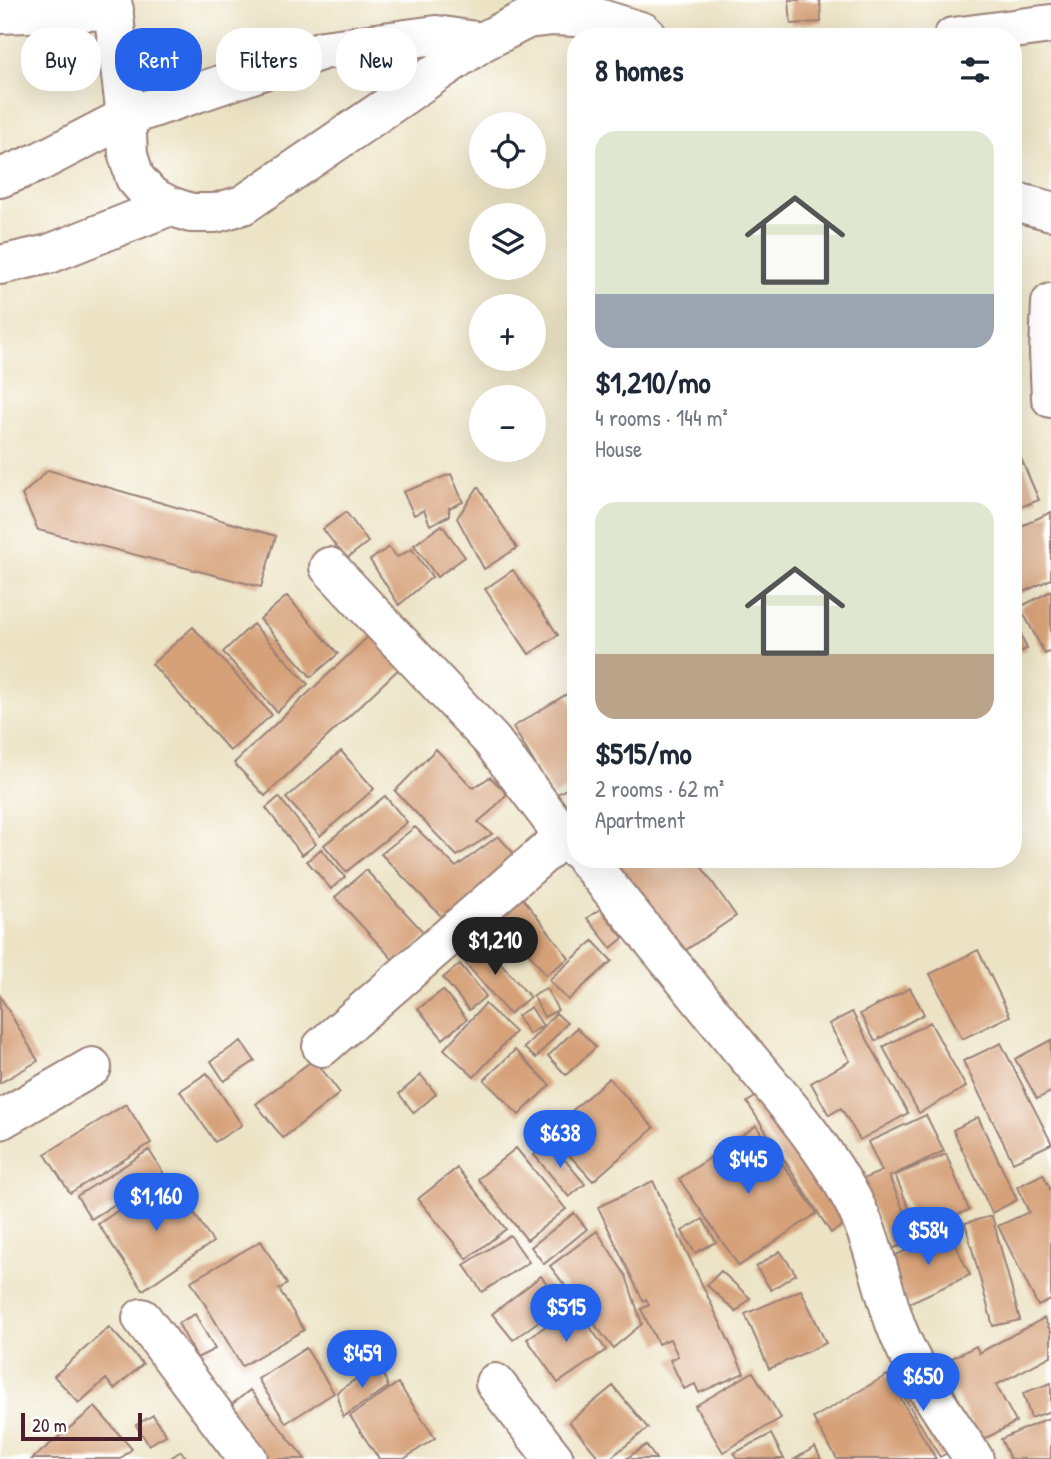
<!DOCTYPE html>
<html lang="en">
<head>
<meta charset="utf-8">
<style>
	body { margin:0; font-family:"Patrick Hand",sans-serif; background:#f6f6f7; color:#1f2937; height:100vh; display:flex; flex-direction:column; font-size:26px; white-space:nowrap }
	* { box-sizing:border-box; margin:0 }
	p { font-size:23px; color:#747a83 }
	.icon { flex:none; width:38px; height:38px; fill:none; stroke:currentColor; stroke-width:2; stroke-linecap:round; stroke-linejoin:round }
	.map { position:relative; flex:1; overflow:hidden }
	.side { position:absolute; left:567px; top:28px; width:455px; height:840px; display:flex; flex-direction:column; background:#fff; border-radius:28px; box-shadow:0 7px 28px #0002 }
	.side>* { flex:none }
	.banner { position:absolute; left:21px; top:28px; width:441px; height:63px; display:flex; gap:14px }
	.fabs { position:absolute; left:469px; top:112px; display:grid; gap:14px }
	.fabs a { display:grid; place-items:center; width:77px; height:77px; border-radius:50%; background:#fff; box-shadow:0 7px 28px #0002; font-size:35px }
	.scale { position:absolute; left:21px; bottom:18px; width:121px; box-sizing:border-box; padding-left:7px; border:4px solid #4a1f2b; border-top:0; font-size:19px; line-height:24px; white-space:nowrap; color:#4a1f2b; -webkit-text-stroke:5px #fff; paint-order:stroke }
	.price { position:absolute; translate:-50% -60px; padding:0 16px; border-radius:24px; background:#2563eb; color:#fff; font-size:23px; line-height:46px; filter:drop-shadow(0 2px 4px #0008) }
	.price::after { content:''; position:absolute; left:50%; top:42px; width:21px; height:16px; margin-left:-10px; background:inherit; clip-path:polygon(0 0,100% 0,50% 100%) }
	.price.on { background:#222; color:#fff }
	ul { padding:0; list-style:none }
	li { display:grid; align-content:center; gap:14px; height:371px; padding:0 28px }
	li span { display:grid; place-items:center; height:217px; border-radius:21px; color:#555 }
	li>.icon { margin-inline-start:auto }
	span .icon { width:126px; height:126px; fill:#fffc; stroke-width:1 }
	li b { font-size:30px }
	h2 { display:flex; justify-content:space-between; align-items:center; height:84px; padding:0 28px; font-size:30px }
	.pill { padding:0 24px; border-radius:28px; background:#fff; box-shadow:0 7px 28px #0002; font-size:24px; line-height:63px }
	.pill.on { background:#2563eb; color:#fff }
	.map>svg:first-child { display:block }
	.building { fill:#d6a179 }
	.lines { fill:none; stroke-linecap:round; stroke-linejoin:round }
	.minor-casing { stroke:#9b8178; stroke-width:42 }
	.minor { stroke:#fff; stroke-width:38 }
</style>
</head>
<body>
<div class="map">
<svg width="1051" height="1459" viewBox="0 0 1051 1459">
	<rect width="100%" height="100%" fill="#fff"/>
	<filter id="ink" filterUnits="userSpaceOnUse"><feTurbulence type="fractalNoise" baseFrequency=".0143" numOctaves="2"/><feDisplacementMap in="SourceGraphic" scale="14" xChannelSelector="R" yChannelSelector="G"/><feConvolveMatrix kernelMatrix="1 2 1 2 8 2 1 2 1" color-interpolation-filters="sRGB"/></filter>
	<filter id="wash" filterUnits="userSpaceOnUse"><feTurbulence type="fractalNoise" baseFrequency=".00686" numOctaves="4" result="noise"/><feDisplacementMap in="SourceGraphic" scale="28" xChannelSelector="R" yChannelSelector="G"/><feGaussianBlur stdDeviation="1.57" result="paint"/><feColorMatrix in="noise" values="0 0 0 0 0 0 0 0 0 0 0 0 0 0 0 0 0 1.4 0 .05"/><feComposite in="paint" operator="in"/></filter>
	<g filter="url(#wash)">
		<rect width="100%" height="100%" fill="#ece3c4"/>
		<g id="blocks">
			<!-- building -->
			<path class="building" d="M789,0h31l1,22 -30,2z
				M1013,440l26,60 -26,10z
				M48,470l228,66 -15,51 -223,-57 -16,-35z
				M451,474l12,28 -14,6v8l-19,9 -6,-15 -10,5 -11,-23z
				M478,487l39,61 -33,21 -27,-51z
				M346,512l22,30 -22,17 -23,-30z
				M1051,512v67l-38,18v-67z
				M442,525l23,32 -28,20 -23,-32z
				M389,547l8,10 15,-8 20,28 -33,28 -29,-45z
				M513,570l45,65 -29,19 -44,-65z
				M1051,591v60l-6,3 -25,-47z
				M287,596l51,58 -27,23 -51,-58z
				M1013,616l14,33 -14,5z
				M253,624l55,60 -31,28 -54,-60z
				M193,627l79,88 -42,36 -78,-87z
				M373,632l31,32 -139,132 -31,-33z
				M567,694l9,15v74l-22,13 -41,-69z
				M436,749l37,39 17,-11 17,17 -16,17 -13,11 14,12 -35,22 -62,-65z
				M341,751l33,38 -54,47 -34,-38z
				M385,796l22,26 -61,50 -22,-27z
				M279,797l37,47 -14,11 -36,-47z
				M415,827l41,40 42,-31 22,24 -72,63 -67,-69z
				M321,849l24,28 -14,12 -24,-28z
				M629,859h67l40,57 -56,38 -62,-88z
				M366,870l61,66 -30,28 -62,-67z
				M521,896l48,62 -23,17 -48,-62z
				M600,909l23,29 -12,10 -24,-30z
				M482,941l48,56 -21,17 -48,-56z
				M593,941l19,20 -44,39 -19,-20z
				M978,950l32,66 -48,23 -32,-65z
				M460,964l26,32 -17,14 -26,-32z
				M546,988l12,22 -14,7 -11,-22z
				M910,988l14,26 -49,27 -15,-27z
				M443,990l24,29 -24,20 -25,-30z
				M0,996l38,65 -38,22z
				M485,1004l30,28 -41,45 -30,-28z
				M531,1007l12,19 -14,8 -12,-18z
				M852,1012l56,101 -48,27 -19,-32 -12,7 -18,-32 39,-22 -21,-37z
				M556,1013l11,10 -31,35 -12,-10z
				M930,1022l36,65 -47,26 -36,-66z
				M577,1028l19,19 -30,28 -18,-19z
				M1051,1040v52l-14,7 -22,-40z
				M241,1041l14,20 -31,20 -13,-20z
				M1001,1043l50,99v2l-38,18 -50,-101z
				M515,1050l35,35 -31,30 -35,-35z
				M314,1059l26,34 -57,45 -27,-34z
				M207,1073l35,52 -27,17 -35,-51z
				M421,1075l15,19 -22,19 -15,-19z
				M609,1078l45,50 -61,53 -45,-49z
				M767,1090l85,129 -21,14 -84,-131z
				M126,1104l25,39 -81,50 -25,-39z
				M926,1115l18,36 -55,26 27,62 -24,10 -31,-69 21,-9 -14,-29z
				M978,1117l39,83 -25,13 -39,-83z
				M756,1126l61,87 -78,53 -60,-87z
				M550,1142l35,42 -16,13 -35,-42z
				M516,1148l50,61 -39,31 -49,-61z
				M149,1150l15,24 -73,45 -14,-23z
				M946,1154l23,56 -51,20 -23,-55z
				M457,1168l49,61 -39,30 -49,-60z
				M1043,1174l8,17v109l-13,6 -40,-80 31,-14 -12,-25z
				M170,1176l43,66 -70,48 -45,-66z
				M653,1181l91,192 -45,20 -4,-9 -11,5 -14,-29 8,-4 -8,-17 -12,5 -17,-35 8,-4 -3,-6 -3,2 -45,-94z
				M574,1213l13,16 -43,35 -13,-17z
				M992,1216l28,104 -27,6 -28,-103z
				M703,1219l13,23 -21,11 -13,-22z
				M597,1231l29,45 16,48 -29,24 -63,-82z
				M949,1231l21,44 -63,29 -20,-45z
				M510,1235l19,27 -47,30 -18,-27z
				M261,1241l26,43 -8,5 25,41 -62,36 -51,-85z
				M780,1251l16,23 -25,16 -15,-23z
				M721,1271l29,27 -14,14 -29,-27z
				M541,1276l21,28 -49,36 -21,-26z
				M801,1290l25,53 -57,26 -24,-55z
				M575,1306l31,44 -48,33 -31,-44z
				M195,1314l20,35 -18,9 -19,-35z
				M1044,1318l7,14v24l-55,29 20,37 -35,19 -41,-77 36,-18 3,7z
				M109,1327l34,37 -29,25 -8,-10 -27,24 -25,-27z
				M306,1348l28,45 -48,30 -28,-44z
				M380,1363l8,24 -45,30 -6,-25z
				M907,1369l47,80 -14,8 -48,-80z
				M753,1372l28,46 -58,34 -28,-46z
				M887,1375l49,84h-99l-24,-41z
				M398,1383l37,55 -31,21h-25l-29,-43z
				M1051,1383v28l-20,7 -8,-25z
				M613,1386l35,42 -39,31h-9l-31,-37z
				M250,1390l55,69h-40l-39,-50z
				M95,1407l37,42 -12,10h-88z
				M153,1415l13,20 -17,10 -13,-20z
				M1051,1417v42h-41l-9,-20z
				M771,1434l13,25h-47l-3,-6z
				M646,1445l10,14h-30z
				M815,1447l6,12h-26z
				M181,1451l6,8h-18z"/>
		</g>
	</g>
	<g filter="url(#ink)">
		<use href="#blocks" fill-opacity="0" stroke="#9b8178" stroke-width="2"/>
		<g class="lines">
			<!-- minor casing -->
			<g class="minor-casing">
				<path id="minor" d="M112,0l14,117 2,38 7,23 16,18 19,10 21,7h24l28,-8 239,-163 45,-23 26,-3 45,2 45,14 5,5
					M0,14l114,-4
					M953,37l98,-13
					M0,178l39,-16 87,-45 197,-67 113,-15 46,7
					M1013,201l38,10
					M0,265l49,-11 121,-48
					M1051,303l-2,49 2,46
					M329,567l163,174 72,95 12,13
					M586,859c51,63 102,126 154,189 40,48 84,97 113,153 21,40 28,84 43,125 18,48 50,90 78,133
					M322,1047l242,-211
					M0,1120l92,-53
					M142,1318l106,141
					M495,1383l59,76"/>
			</g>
			<!-- minor -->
			<use href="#minor" class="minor"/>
		</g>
	</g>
</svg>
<div class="fabs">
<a><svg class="icon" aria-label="locate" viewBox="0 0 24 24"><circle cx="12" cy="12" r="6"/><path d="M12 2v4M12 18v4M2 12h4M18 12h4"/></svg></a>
<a><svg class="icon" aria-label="layers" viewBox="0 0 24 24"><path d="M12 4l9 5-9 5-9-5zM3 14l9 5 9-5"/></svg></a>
<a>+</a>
<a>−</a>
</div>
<div class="scale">20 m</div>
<b class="price on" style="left:495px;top:977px">$1,210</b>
<b class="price" style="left:560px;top:1170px">$638</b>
<b class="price" style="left:748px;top:1196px">$445</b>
<b class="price" style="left:156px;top:1233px">$1,160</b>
<b class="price" style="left:928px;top:1267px">$584</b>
<b class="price" style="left:566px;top:1344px">$515</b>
<b class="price" style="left:362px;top:1390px">$459</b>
<b class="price" style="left:923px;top:1413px">$650</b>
<div class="banner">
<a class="pill">Buy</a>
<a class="pill on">Rent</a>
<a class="pill">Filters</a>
<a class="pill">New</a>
</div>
<section class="side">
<h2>8 homes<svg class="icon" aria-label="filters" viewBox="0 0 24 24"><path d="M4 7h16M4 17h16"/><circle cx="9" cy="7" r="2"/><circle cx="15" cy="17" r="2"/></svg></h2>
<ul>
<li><span style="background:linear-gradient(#dfe7d0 75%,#9aa5b1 0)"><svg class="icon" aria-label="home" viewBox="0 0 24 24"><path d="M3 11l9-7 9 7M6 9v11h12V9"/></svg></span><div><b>$1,210/mo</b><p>4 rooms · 144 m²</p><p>House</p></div></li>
<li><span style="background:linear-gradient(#dfe7d0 70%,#b9a48a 0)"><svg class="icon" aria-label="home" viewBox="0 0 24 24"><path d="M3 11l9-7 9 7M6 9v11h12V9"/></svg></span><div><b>$515/mo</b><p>2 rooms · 62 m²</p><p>Apartment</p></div></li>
</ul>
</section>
</div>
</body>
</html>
